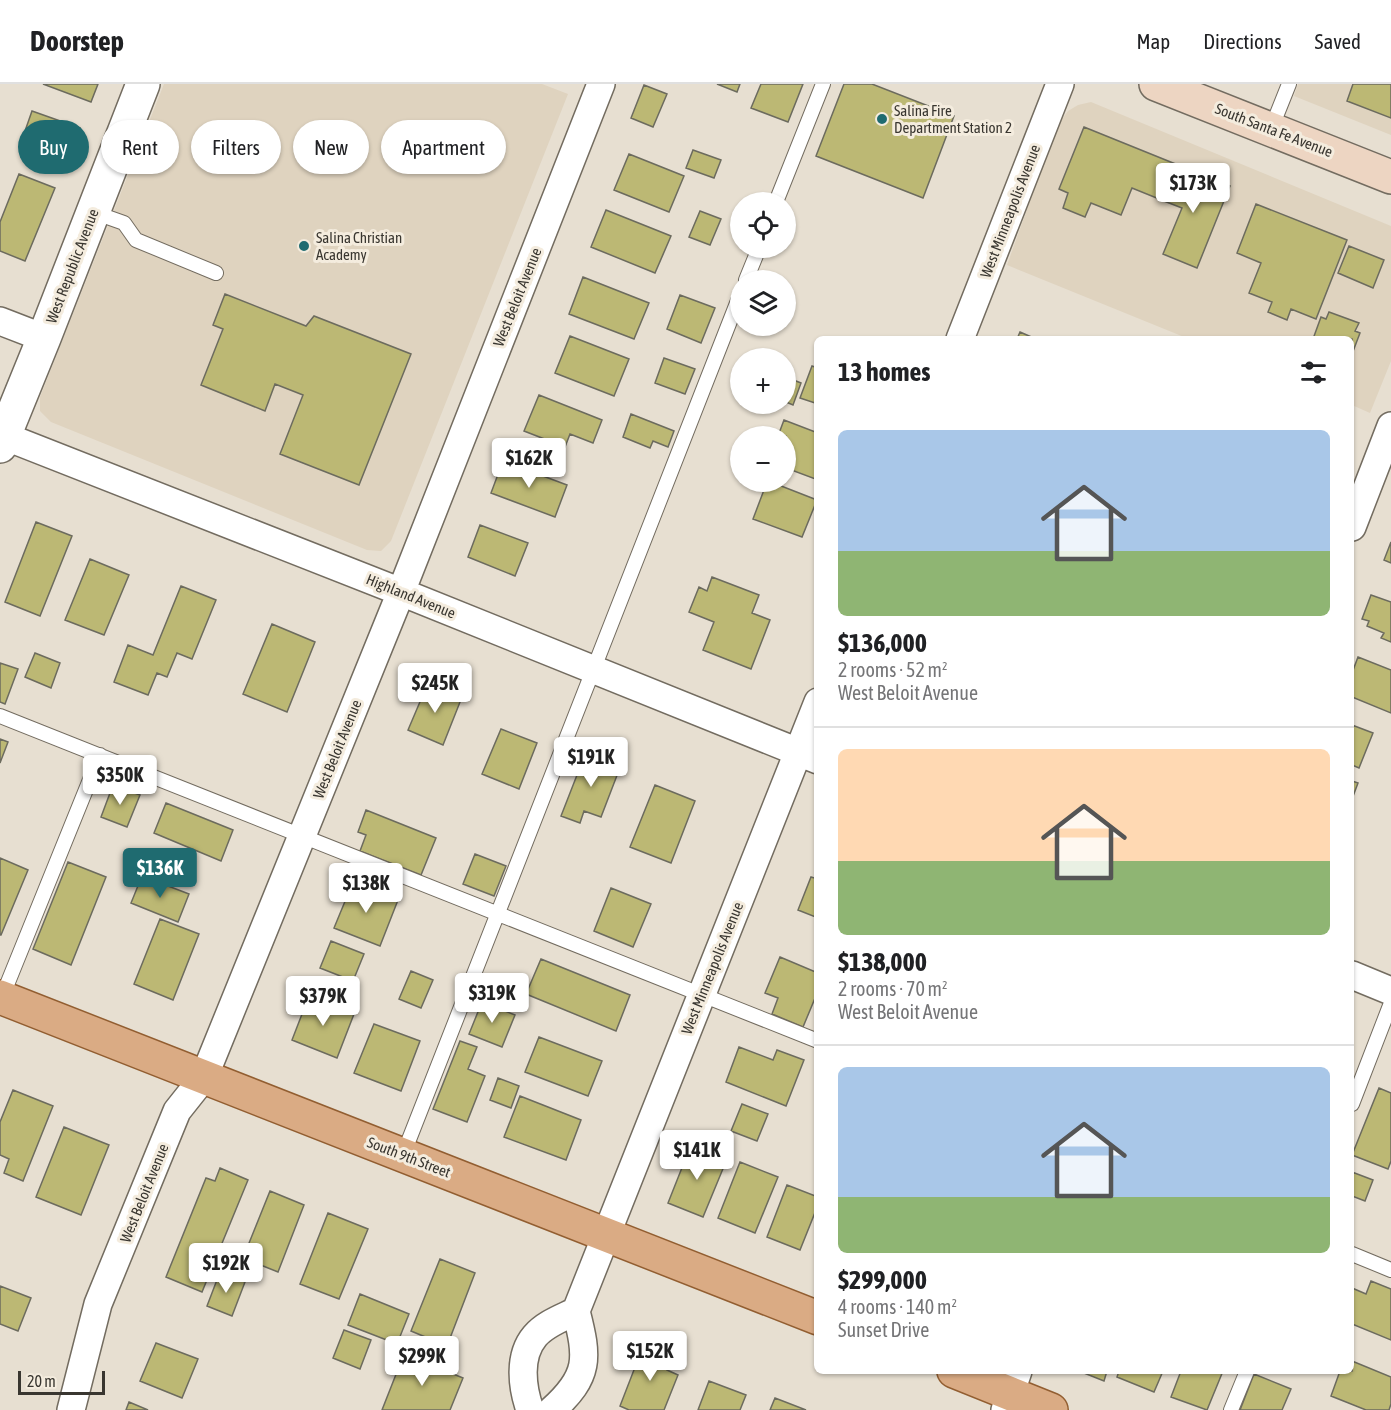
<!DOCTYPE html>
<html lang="en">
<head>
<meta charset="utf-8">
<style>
	body { margin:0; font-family:"Asap Condensed",sans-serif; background:#f6f6f6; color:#202124; height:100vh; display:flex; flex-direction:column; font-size:22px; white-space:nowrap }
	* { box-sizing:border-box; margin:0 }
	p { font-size:20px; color:#757577 }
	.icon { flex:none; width:33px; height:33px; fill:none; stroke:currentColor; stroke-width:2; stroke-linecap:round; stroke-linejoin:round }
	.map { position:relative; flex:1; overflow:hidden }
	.details { position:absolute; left:814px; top:252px; width:540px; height:1038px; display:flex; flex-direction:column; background:#fff; border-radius:9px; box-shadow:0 2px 4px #0004 }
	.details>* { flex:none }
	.banner { position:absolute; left:18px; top:36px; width:570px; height:54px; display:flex; gap:12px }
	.fabs { position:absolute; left:730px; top:108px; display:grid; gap:12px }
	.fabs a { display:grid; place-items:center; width:66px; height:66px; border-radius:50%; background:#fff; box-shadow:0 2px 4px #0004; font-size:30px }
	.scale { position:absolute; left:18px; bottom:15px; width:87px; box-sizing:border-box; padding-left:6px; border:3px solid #393630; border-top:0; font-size:16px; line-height:21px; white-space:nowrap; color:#393630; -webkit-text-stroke:4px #f4ecde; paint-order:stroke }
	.price { position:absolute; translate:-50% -51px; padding:0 14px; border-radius:6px; background:#fff; color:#222; font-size:20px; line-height:39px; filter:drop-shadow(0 2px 3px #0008) }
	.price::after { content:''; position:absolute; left:50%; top:36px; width:18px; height:14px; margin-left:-9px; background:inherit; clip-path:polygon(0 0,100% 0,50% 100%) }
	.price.on { background:#1f6b70; color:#fff }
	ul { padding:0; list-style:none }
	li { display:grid; align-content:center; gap:12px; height:318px; padding:0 24px }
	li+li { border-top:2px solid #e0e0e0 }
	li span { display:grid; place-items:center; height:186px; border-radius:9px; color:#555 }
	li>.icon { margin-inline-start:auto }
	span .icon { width:108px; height:108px; fill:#fffc; stroke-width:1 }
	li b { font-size:26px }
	h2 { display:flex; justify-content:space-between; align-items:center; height:72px; padding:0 24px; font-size:26px }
	.tag { padding:0 21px; border-radius:27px; background:#fff; box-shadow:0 2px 4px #0004; font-size:21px; line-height:54px }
	.tag.on { background:#1f6b70; color:#fff }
	header { display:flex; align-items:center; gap:36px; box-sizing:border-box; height:84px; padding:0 30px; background:#fff; border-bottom:2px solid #e0e0e0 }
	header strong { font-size:28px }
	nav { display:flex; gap:33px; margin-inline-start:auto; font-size:21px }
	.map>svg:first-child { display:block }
	.built { fill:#dfd3bf }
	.building { fill:#bcb874; stroke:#6c6b5e; stroke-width:1.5 }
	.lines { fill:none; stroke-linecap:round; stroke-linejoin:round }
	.service-casing { stroke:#736c60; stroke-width:16 }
	.minor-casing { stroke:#736c60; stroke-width:30 }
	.tertiary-casing { stroke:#736c60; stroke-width:36 }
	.secondary-casing { stroke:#736c60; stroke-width:36 }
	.primary-casing { stroke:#925e31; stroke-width:36 }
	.service { stroke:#fff; stroke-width:14 }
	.minor { stroke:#fff; stroke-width:27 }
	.tertiary { stroke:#fff; stroke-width:33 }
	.secondary { stroke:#edd5c2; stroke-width:33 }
	.primary { stroke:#daab84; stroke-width:33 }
	.poi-dot { fill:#1f6b70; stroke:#f4ecde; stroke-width:2 }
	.labels { text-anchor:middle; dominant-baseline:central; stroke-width:6; stroke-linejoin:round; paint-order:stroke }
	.poi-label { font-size:15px; fill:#393630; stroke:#f4ecde; text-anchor:start }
	.street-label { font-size:15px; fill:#393630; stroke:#f4ecde }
</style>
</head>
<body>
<header>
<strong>Doorstep</strong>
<nav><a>Map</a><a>Directions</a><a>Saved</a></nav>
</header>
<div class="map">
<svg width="1391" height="1326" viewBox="0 0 1391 1326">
	<rect width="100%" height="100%" fill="#e7dfd1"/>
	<!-- built -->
	<path class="built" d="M164,0h378l26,10 -177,447 -10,10 -14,-1 -316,-128 -11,-11v-14z
		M1298,0h93v51l-97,-39z
		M1091,18l300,124v135l-21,52 -18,-8v-66h-163l-182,-74 50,-139 11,-15 10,-6z"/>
	<!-- building -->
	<path class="building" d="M43,0h55l-7,18z
		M717,0h23l-3,8z
		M761,0h42l-15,38 -37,-14z
		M844,0h28l82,32 -31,82 -107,-42z
		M1353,0h38v34l-44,-17z
		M644,1l23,9 -14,33 -22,-9z
		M32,27l48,17 -8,20 -47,-17z
		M1084,43l94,38 -14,36 -32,-13 -11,27 -30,-12 -6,14 -22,-9 5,-15 -9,-4z
		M693,66l28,10 -7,18 -28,-10z
		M629,70l55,22 -15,36 -55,-22z
		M1178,81l52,21 -33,82 -34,-14 19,-46 -18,-7z
		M19,90l36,14 -30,73 -25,-10v-29z
		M1256,120l91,36 -31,79 -25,-10 -4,11 -19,-8 4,-10 -23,-9 12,-30 -24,-10z
		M606,126l65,26 -16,37 -64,-26z
		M700,127l21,8 -11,26 -21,-8z
		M1349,162l35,14 -11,28 -35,-15z
		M583,193l66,26 -15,36 -65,-25z
		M225,210l81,32 8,-10 97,38 -52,131 -79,-31 23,-59 -28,-11 -10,27 -64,-26 22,-56 -10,-4z
		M680,211l35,13 -14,35 -34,-14z
		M1329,228l30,11 -4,8 5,2 -8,21v-15h-39l8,-22 5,2z
		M1020,248l16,7h-19z
		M570,252l59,23 -15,37 -59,-23z
		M664,274l31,11 -10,25 -30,-11z
		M812,282l6,2v36l-18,-6z
		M786,293l15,6 -8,22 -7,-3z
		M539,311l63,25 -9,23 -23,-9 -5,13 -41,-16z
		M631,330l43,17 -6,16 -15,-6 -3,7 -27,-11z
		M784,336l34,13v47l-32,-12v-32h-8z
		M503,377l64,24 -12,32 -64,-24z
		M767,398h4l46,18 -15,37 -49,-18z
		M36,438l36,14 -32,80 -35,-14z
		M480,441l48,18 -13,33 -47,-19z
		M1391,458v21l-7,-3z
		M90,475l39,16 -25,60 -39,-15z
		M712,493l47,18 -7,18 18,7 -19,49 -48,-19 11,-28 -25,-10 10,-25 8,4z
		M181,502l35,14 -24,59 -15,-6 -10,24 -10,-4 -9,22 -34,-13 14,-37 25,10z
		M1371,511l20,7v40l-10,-4 3,-5 -17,-7 2,-5 -7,-2z
		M272,540l43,18 -28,70 -44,-18z
		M35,569l25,10 -9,25 -26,-11z
		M1358,573l33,13v43l-39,-16v-24z
		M0,579l18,6 -13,35 -5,-2z
		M428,599l34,14 -19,48 -35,-15z
		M1352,641l21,8 -14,35 -7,-3z
		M501,645l36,14 -18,46 -37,-15z
		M0,655l8,3 -8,21z
		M586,668l35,13 -20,52 -17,-6 -4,12 -19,-7z
		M1352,697l6,2 -6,16z
		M113,701l27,10 -13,32 -26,-10z
		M655,701l40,16 -24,62 -41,-16z
		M166,719l67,27 -12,31 -67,-28z
		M366,726l70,28 -15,37 -61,-24 6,-16 -8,-3z
		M475,770l31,12 -12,30 -31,-12z
		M0,774l28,12 -27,65h-1z
		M68,778l38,15 -35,88 -38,-16z
		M142,792l47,18 -11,28 -47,-19z
		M811,793l7,2v39l-20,-8z
		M353,798l45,18 -18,46 -46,-18z
		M611,804l40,16 -18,43 -39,-16z
		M160,835l39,15 -26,66 -39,-16z
		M331,857l33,13 -11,27 -33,-13z
		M780,873l38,16v18l-15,36 -31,-13 6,-16 -13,-5z
		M541,875l89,36 -14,36 -90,-37z
		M411,887l22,9 -12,28 -22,-9z
		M309,912l45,18 -17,44 -45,-18z
		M482,918l33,13 -13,32 -33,-13z
		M374,940l46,17 -19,50 -47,-18z
		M539,953l63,24 -14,35 -63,-24z
		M460,957l17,6 -9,22 17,7 -18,46 -34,-13z
		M739,963l34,13 4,-10 27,10 -18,46 -60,-24z
		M498,994l21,8 -8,22 -21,-8z
		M1379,1004l12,5v68l-3,8 -36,-14z
		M13,1006l40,16 -30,75 -19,-8 5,-14 -9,-4v-33z
		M520,1012l61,24 -15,40 -62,-23z
		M742,1020l26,10 -11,27 -26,-10z
		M64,1043l45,18 -28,70 -45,-18z
		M691,1061l36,14 -24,58 -35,-14z
		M740,1078l38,15 -23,56 -37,-15z
		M220,1084l28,12 -46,112 -36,-15 40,-99 9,3z
		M1352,1088l21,8 -8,21 -13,-5z
		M787,1101l31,12v8l-18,45 -33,-13z
		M270,1107l34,14 -26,67 -35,-14z
		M328,1129l40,16 -29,70 -39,-15z
		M440,1175l35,14 -28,73 -36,-15z
		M220,1188l25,10 -13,34 -25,-10z
		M1371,1197l20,8v51l-39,-16v-36l14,6z
		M0,1202l31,12 -13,33 -18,-7z
		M360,1210l49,20 -12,30 -49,-19z
		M344,1246l27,10 -11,29 -27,-11z
		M156,1259l42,16 -16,39 -42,-17z
		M644,1260l29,11 -6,15 11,5 -14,35h-35l-9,-4z
		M404,1270l59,24 -13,32h-68z
		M1352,1277l39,16v27l-2,6h-23l-35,-14 9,-25h12z
		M1079,1287h28l-3,10z
		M1119,1287h44l-9,21 -37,-15z
		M1181,1287h42l-16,39 -36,-13z
		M1254,1290l37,15 -9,21h-42z
		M709,1297l37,14 -6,15h-42z
		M775,1314l31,12h-36z
		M129,1318l19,8h-22z"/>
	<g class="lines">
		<!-- service casing -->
		<g class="service-casing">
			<path id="service" d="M1271,45l18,-45
				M776,118l47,-118
				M93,128l31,11 12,17 80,33
				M746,196l13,-32
				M0,632l818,325
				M2,913l98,-242
				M1352,1020l39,-101
				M403,1071l338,-862
				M1352,1170l39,16
				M1231,1326l16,-39"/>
		</g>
		<!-- minor casing -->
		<g class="minor-casing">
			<path id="minor" d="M0,237l44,17
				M960,255l100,-255
				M4,352l397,156 417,168
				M1352,443l39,-101
				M1352,891l39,16
				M71,1326l27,-106 79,-193 27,-34 197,-485 200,-508
				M530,1326c-8,-23 -12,-54 5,-74 10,-12 27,-18 41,-25
				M552,1326c38,-34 36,-52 24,-99l242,-609
				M1005,1326l13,-39"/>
		</g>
		<!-- tertiary casing -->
		<g class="tertiary-casing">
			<path id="tertiary" d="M0,362l44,-108 99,-254"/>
		</g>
		<!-- secondary casing -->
		<g class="secondary-casing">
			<path id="secondary" d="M1156,0l235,93"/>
		</g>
		<!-- primary casing -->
		<g class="primary-casing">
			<path id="primary" d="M0,913l818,321
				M954,1287l97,39"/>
		</g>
		<!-- service -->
		<use href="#service" class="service"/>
		<!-- minor -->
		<use href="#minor" class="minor"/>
		<!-- tertiary -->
		<use href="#tertiary" class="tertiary"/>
		<!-- secondary -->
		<use href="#secondary" class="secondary"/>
		<!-- primary -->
		<use href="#primary" class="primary"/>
	</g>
	<!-- markers -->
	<g class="poi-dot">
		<circle cx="882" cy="35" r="6"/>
		<circle cx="304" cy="162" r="6"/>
	</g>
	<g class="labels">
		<!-- poi labels -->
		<g class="poi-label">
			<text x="894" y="26">Salina Fire<tspan x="894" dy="17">Department Station 2</tspan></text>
			<text x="316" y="153">Salina Christian<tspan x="316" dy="17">Academy</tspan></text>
		</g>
		<!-- street labels -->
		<g class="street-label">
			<text transform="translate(1274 46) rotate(21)">South Santa Fe Avenue</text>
			<text transform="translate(1010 127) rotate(-69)">West Minneapolis Avenue</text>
			<text transform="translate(72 182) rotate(-69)">West Republic Avenue</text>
			<text transform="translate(517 213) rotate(-68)">West Beloit Avenue</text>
			<text transform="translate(411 512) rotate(22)">Highland Avenue</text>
			<text transform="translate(337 665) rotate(-68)">West Beloit Avenue</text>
			<text transform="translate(712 884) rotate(-68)">West Minneapolis Avenue</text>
			<text transform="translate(409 1073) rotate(21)">South 9th Street</text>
			<text transform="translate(144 1109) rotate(-68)">West Beloit Avenue</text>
		</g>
	</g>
</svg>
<div class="fabs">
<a><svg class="icon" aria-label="locate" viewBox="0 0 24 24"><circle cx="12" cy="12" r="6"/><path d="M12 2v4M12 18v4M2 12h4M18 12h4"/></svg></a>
<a><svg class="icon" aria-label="layers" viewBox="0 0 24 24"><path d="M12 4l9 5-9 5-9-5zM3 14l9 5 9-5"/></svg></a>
<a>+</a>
<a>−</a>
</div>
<div class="scale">20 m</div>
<b class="price" style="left:1193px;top:130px">$173K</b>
<b class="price" style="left:529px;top:405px">$162K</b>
<b class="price" style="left:435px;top:630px">$245K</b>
<b class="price" style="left:591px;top:704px">$191K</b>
<b class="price" style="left:120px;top:722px">$350K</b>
<b class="price on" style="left:160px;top:815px">$136K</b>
<b class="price" style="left:366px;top:830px">$138K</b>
<b class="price" style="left:492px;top:940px">$319K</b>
<b class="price" style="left:323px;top:943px">$379K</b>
<b class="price" style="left:697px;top:1097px">$141K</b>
<b class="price" style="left:226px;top:1210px">$192K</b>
<b class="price" style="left:650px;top:1298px">$152K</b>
<b class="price" style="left:422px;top:1303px">$299K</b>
<div class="banner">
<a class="tag on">Buy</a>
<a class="tag">Rent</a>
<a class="tag">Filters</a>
<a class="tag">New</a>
<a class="tag">Apartment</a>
</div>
<section class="details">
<h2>13 homes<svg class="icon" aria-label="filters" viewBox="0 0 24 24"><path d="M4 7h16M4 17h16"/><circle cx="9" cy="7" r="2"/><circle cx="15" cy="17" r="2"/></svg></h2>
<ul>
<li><span style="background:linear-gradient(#a9c7e8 65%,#8fb573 0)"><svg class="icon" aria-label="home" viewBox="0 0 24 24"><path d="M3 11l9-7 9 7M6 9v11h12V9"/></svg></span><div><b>$136,000</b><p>2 rooms · 52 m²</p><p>West Beloit Avenue</p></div></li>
<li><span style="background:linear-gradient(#ffd9b3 60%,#8fb573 0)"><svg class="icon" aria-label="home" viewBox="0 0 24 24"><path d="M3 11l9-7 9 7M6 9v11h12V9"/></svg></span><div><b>$138,000</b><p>2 rooms · 70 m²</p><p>West Beloit Avenue</p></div></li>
<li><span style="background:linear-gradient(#a9c7e8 70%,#8fb573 0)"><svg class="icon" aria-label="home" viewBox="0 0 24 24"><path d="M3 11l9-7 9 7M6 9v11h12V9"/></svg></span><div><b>$299,000</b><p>4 rooms · 140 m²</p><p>Sunset Drive</p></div></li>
</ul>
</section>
</div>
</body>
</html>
